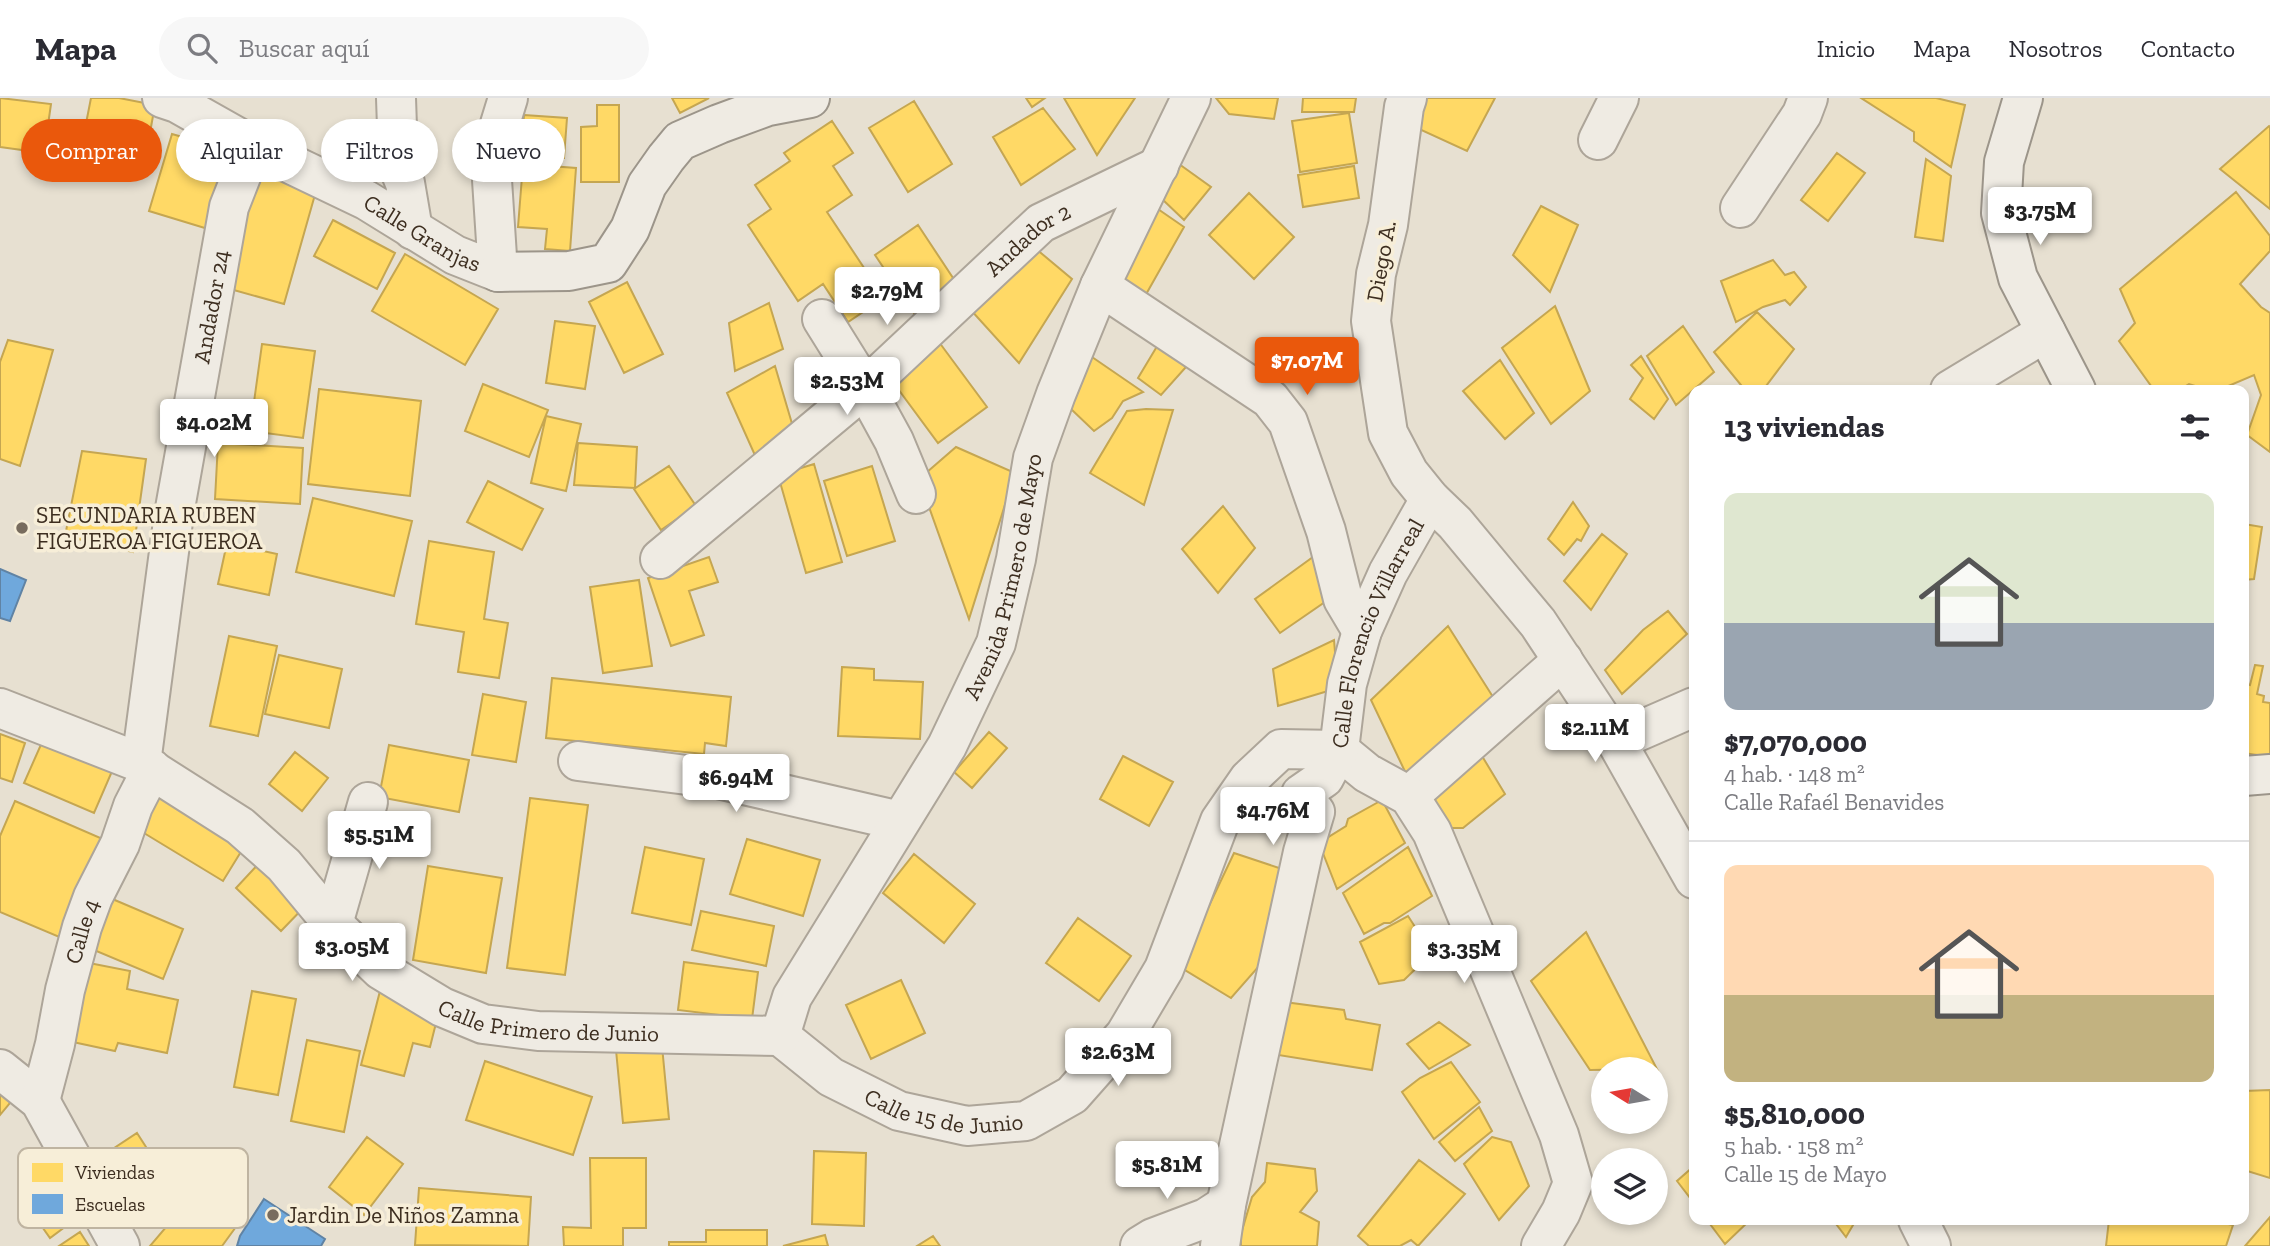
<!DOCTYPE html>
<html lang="es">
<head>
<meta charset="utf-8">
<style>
	body { margin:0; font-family:"Zilla Slab",serif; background:#f7f7f7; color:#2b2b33; height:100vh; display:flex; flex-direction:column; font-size:26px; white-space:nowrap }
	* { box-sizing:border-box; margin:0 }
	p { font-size:23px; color:#7c7c81 }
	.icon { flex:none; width:38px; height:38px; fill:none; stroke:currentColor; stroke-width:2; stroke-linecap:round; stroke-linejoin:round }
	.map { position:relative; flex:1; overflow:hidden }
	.side { position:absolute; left:1689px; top:287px; width:560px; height:840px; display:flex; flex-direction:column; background:#fff; border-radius:14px; box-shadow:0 4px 10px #0003 }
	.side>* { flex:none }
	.banner { position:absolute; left:21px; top:21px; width:665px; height:63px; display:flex; gap:14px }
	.needle { width:46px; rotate:281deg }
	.fabs { position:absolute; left:1591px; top:959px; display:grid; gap:14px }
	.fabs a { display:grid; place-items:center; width:77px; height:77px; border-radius:50%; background:#fff; box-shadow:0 4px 10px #0003; font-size:35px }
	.price { position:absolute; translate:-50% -60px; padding:0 16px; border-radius:7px; background:#fff; color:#222; font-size:23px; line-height:46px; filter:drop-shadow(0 2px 4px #0008) }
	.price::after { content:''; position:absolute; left:50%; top:42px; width:21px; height:16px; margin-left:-10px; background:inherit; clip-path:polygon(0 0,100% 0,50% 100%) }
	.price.active { background:#ea580c; color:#fff }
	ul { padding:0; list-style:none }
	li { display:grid; align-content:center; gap:14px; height:371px; padding:0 35px }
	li+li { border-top:2px solid #e1e1e2 }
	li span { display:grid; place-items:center; height:217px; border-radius:14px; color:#555 }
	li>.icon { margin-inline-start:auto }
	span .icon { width:126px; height:126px; fill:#fffc; stroke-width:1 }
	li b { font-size:30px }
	h2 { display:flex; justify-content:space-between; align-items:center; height:84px; padding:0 35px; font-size:30px }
	.chip { padding:0 24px; border-radius:32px; background:#fff; box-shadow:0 4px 10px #0003; font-size:24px; line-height:63px }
	.chip.active { background:#ea580c; color:#fff }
	header { display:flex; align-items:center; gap:42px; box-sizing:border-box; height:98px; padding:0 35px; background:#fff; border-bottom:2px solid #e1e1e2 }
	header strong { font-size:33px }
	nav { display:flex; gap:38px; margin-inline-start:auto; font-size:24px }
	.search { width:490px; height:63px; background:#f7f7f7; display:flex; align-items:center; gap:18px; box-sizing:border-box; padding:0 24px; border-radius:38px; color:#7c7c81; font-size:26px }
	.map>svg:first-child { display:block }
	.homes { fill:#ffd966; stroke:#c5a651; stroke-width:2 }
	.schools { fill:#6fa8dc; stroke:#6083a4; stroke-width:2 }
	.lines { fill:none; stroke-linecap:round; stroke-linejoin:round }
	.street-casing { stroke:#ada599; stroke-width:42 }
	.secondary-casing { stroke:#9c958a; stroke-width:42 }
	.street { stroke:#efebe3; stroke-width:38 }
	.secondary { stroke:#efebe3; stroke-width:38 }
	.poi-dot { fill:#786c5e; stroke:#f7eed8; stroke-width:2.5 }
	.labels { text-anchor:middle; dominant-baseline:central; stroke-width:7; stroke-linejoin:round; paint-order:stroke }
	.street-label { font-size:23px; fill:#3d2e20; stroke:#f7eed8 }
	.poi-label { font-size:23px; fill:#3d2e20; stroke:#f7eed8; text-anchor:start }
	.key { fill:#f7eed8; stroke:#bfb4a1; stroke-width:2 }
	.key-label { font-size:19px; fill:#3d2e20 }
</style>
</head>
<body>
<header>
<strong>Mapa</strong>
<div class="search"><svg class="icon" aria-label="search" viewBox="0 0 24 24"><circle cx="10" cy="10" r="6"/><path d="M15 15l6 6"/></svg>Buscar aquí</div>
<nav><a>Inicio</a><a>Mapa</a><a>Nosotros</a><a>Contacto</a></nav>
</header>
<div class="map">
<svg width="2270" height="1148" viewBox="0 0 2270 1148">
	<rect width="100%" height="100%" fill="#e7e0d1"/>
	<!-- homes -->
	<path class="homes" d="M0,0l51,6 -7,49 -44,-6z
		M91,0h28l36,7 -12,66 -64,-12z
		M672,0h37l-29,15z
		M1026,0h19l-13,9z
		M1064,0h71l-38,57z
		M1216,0h62l-4,21 -45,-5z
		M1303,0h53l-2,14h-52z
		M1413,0h82l-28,53 -61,-28z
		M1861,0h75l29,7 -14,62 -37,-26v-9z
		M914,3l38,63 -44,28 -39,-64z
		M597,7h22v77h-38v-55l16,-1z
		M1043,10l32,41 -54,36 -28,-48z
		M1349,15l8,50 -57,9 -8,-51z
		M524,17l43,3 -3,40 -43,-3z
		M832,23l21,32 -20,13 19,29 -25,17 57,86 -36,24 -25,-38 -25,17 -50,-76 23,-16 -16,-24 35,-24 -6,-8z
		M2269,28l1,1v82l-50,-40z
		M172,36l59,17 -23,78 -59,-18z
		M1837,55l28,20 -37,48 -27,-21z
		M1926,61l25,17 -8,65 -28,-4z
		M523,66l53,4 -6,83 -25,-2 2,-20 -29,-2z
		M1179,66l32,23 -27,33 -23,-22z
		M1354,68l5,32 -56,9 -5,-32z
		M257,69l61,17 -34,120 -61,-17z
		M2236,94l34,44v15l-30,33 21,23 9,6v139l-23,-17 14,-40 -7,-20 -35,15h-11l-19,-6 -10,6h-25l-35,-49 16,-18 -15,-34z
		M1249,95l45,44 -40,42 -45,-44z
		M1541,108l37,19 -28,67 -37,-37z
		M1155,109l29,20 -44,78 -24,-17z
		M333,122l62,33 -18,36 -63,-33z
		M918,127l41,62 -43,29 -41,-61z
		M1029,145l43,36 -53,84 -50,-55z
		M405,156l93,55 -33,56 -93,-54z
		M1773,162l12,15 9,-3 12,15 -16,18 -5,-5 -22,7 -27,15 -15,-41z
		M627,184l36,72 -39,19 -35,-71z
		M769,205l14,46 -48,22 -6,-48z
		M1555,208l35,85 -39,33 -49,-76z
		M1757,214l37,37 -31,41h-18l-31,-38z
		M555,223l40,5 -10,63 -39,-6z
		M1683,228l31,46 -38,33 -29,-49z
		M1165,235l29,25 -33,37 -23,-17z
		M936,240l51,69 -49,36 -51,-69z
		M8,242l45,10 -33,116 -20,-7v-97z
		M262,246l53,7 -12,87 -53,-7z
		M1641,258l27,43 -14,20 -24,-20 13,-21 -12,-13z
		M1092,259l51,35 -20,9 -11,17 -18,13 -23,-22z
		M1500,262l34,53 -29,26 -42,-48z
		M775,268l18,61 -35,35 -31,-69z
		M483,286l65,26 -19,47 -64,-26z
		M319,291l102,12 -11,95 -102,-12z
		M1146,311l27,1 -29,95 -54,-32 37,-62z
		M546,318l35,8 -15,67 -35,-8z
		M218,345l85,5 -3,56 -85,-5z
		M578,345l59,4 -2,41 -61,-3z
		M956,349l59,26 -46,146 -50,-140z
		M82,353l64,8 -13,93 -68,-16z
		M814,366l28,98 -36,11 -28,-98z
		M669,368l27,40 -35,24 -27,-41z
		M872,368l23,75 -48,15 -23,-75z
		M488,383l55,28 -21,41 -55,-28z
		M313,400l99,23 -18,75 -98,-24z
		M1573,404l16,24 -8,15 -4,-2 -13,16 -16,-16z
		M1223,408l32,42 -37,45 -36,-44z
		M2244,426l18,3 -8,52 -10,1z
		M1602,436l25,20 -36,56 -27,-29z
		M429,443l65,11 -10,67 24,4 -9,55 -41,-6 6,-40 -48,-8z
		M227,445l50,11 -8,41 -51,-11z
		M1324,451l11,46 -55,38 -25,-34z
		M709,459l9,25 -29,9 15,44 -33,11 -23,-68z
		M639,482l13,86 -49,7 -13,-86z
		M1668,513l19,23 -65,60 -17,-24 38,-40z
		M1448,528l52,82 -90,74 -39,-82z
		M229,538l48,10 -19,90 -48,-10z
		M1334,542l4,48 -60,18 -5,-37z
		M279,557l63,14 -13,59 -64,-14z
		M2255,567l8,1 -6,28 7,2 -1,6 7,1v54l-26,-4v-69l6,1z
		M842,569l32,2v11l49,2 -3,57 -82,-3z
		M552,580l179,19 -5,49 -21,-3 -1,11 -158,-16z
		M483,596l43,8 -10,60 -44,-7z
		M989,634l18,16 -35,40 -18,-16z
		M0,636l25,9 -13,39 -12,-4z
		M43,642l70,29 -19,44 -70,-30z
		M389,647l80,15 -10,52 -80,-15z
		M295,654l33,26 -26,33 -33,-27z
		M1123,658l50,26 -24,44 -49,-27z
		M1482,658l23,38 -42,34h-26l-17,-29z
		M166,687l84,52 -27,44 -84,-51z
		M530,700l58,7 -23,170 -58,-7z
		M1382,702l23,43 -68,46 -18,-46 27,-17 2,-7z
		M15,703l90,39 -41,99 -64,-27v-76z
		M747,741l73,21 -17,56 -73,-22z
		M645,749l59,12 -13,66 -59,-12z
		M1408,749l24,49 -42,27h-6l-20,11 -21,-41z
		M1234,755l48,16 -8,80 -43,49 -51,-31z
		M914,756l61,50 -31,39 -61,-50z
		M264,760l46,43 -29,30 -45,-43z
		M428,768l74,12 -16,95 -73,-13z
		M103,797l80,34 -20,50 -81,-34z
		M701,813l73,15 -8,40 -74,-16z
		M1408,818l24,37 -28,27 -25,4 -19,-42z
		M1078,820l53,38 -32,45 -53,-38z
		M1586,834l72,139 -2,2v-4l-66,1 -59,-89z
		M84,864l46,9 -3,18 51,11 -11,53 -49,-10 -3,8 -47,-10z
		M684,864l74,10 -6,47 -74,-9z
		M901,882l24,53 -54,26 -25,-54z
		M252,893l44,8 -18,96 -44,-8z
		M380,893l60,16 -10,40 -17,-4 -9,33 -43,-11z
		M1277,903l67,9 2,9 34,6 -8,45 -100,-16z
		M1439,924l31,23 -41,24 -22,-25z
		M307,942l53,11 -16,81 -53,-11z
		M662,948l7,73 -46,4 -7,-73z
		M485,963l107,36 -19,58 -107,-35z
		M1451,964l29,40 -46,37 -32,-47 18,-14z
		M0,987l15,12 -15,18z
		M2270,992v88l-26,-8v-79z
		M1479,1009l13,24 -37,30 -16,-19z
		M137,1035l40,62 -41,27 -40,-62z
		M367,1039l36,27 -39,51 -35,-28z
		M1492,1039l19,5 18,44 -30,34 -35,-56z
		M814,1053l52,2 -2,73 -52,-2z
		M590,1060h56v70h-23v18h-59l-1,-19 28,1z
		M1419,1062l46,34 -47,52 -7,-6 -11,6h-31l-11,-10z
		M1267,1065l48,6 2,22 -17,21 19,10 -2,24h-76v-12l11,-37 13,-15z
		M59,1068l30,43 -39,29 -31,-44z
		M1694,1068v37l-17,-22z
		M201,1088l40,34 -19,26h-72z
		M419,1090l112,9 -3,49 -113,-1z
		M2270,1119v29h-25z
		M1707,1122h43l-25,24z
		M1833,1122h23l-10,17z
		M2109,1122h100l24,5 -7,21h-120z
		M706,1132h61v16h-98v-4h37z
		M80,1134l9,14h-30z
		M825,1137l3,11h-45z
		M933,1138l7,10h-23z"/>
	<!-- schools -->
	<path class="schools" d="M0,471l26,11 -16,41 -10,-3z
		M264,1101l61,40 -4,7h-84l3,-10z"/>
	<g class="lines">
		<!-- street casing -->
		<g class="street-casing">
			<g id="street">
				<path id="s1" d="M162,0l15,5 76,43 113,54 89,55 43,17 -6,-92 8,-56 8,-26"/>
				<path d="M396,0l1,29 -3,29 11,27 8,47"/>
				<path d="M1407,0l-3,9 -16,118 -12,49 -5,47 17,112 21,40 21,26 25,24 83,100 78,118 78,138"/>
				<path d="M1598,42l21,-42"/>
				<path d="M1740,110l62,-94 6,-16"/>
				<path d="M1100,188l170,113 18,23 38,109 17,68 19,32"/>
				<path d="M822,221l43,69 29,53 22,53"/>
				<path d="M1950,292l96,-58"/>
				<path id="s2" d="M660,461l205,-171 176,-165 118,-57"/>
				<path id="s3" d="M0,610l141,55 99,63 44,39 49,59 48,46 61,37 41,17 55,7 242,5"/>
				<path d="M1616,643l78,-34"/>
				<path d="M578,663l140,18 182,42"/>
				<path id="s4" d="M141,665l33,-249 55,-307 24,-61"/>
				<path d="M1409,698l154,-136"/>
				<path d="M333,826l35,-122"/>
				<path id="s5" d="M780,938l51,41 68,34 68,15 59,-5 46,-26 53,-60 39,-66 56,-148 29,-42 32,-30 58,1 28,23 42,23 23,36 127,303 14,48 -12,29 -20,34"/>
				<path id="s6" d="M780,938l12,-39 155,-251 49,-103 20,-84 17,-101 23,-64 44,-108 91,-188"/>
				<path d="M0,971l40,32 80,145"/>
				<path id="s7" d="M40,1003l15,-57 10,-54 17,-63 11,-30 27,-53 13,-38 19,-37"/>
				<path d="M1918,1122l13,26"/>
				<path d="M1140,1148l13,-8 53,-20 20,-13"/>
				<path id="s8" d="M1220,1148l6,-41 77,-353 12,-40 -14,-18 23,-16 15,-28 8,-66 15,-53 26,-58 42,-74"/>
			</g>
		</g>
		<!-- secondary casing -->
		<g class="secondary-casing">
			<path id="secondary" d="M2023,0l-19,64 -3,51 17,65 58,112
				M498,174l71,-1 39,-8 22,-34 17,-44 19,-27 14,-17 39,-17 49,-18 42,-8
				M2244,678l26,-2"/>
		</g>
		<!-- street -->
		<use href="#street" class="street"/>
		<!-- secondary -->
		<use href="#secondary" class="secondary"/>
	</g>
	<!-- markers -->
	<g class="poi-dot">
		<circle cx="22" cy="430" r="7"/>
		<circle cx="273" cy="1117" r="7"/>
	</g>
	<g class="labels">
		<!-- street labels -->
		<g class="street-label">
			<text stroke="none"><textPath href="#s1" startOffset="294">Calle Granjas</textPath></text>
			<text stroke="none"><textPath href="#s2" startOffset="488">Andador 2</textPath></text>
			<text transform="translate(1381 163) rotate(-80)">Diego A.</text>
			<text stroke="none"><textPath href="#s4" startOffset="462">Andador 24</textPath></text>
			<text stroke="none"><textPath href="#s6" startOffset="516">Avenida Primero de Mayo</textPath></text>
			<text stroke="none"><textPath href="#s8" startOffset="651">Calle Florencio Villarreal</textPath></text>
			<text stroke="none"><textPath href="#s7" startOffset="175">Calle 4</textPath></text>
			<text stroke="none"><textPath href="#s3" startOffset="651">Calle Primero de Junio</textPath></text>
			<text stroke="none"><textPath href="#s5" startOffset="186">Calle 15 de Junio</textPath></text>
		</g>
		<!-- poi labels -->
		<g class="poi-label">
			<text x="36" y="417">SECUNDARIA RUBEN<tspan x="36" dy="26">FIGUEROA FIGUEROA</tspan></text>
			<text x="287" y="1117">Jardin De Niños Zamna</text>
		</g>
	</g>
	<!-- legend -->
	<rect x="18" y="1050" width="230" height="80" rx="10" class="key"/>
	<rect x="32" y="1065" width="31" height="19" fill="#ffd966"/>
	<rect x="32" y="1096" width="31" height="20" fill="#6fa8dc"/>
	<g class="key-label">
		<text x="75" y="1081">Viviendas</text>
		<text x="75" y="1113">Escuelas</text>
	</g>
</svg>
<div class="fabs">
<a><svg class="needle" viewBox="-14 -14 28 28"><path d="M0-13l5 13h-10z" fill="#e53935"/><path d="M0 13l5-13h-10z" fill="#7c7c81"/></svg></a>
<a><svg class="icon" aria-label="layers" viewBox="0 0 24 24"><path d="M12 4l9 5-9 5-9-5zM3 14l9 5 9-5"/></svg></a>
</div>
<b class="price" style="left:2040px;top:149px">$3.75M</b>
<b class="price" style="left:887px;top:229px">$2.79M</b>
<b class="price active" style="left:1307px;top:299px">$7.07M</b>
<b class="price" style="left:847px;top:319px">$2.53M</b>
<b class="price" style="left:214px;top:361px">$4.02M</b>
<b class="price" style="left:1595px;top:666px">$2.11M</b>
<b class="price" style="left:736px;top:716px">$6.94M</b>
<b class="price" style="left:1273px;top:749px">$4.76M</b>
<b class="price" style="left:379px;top:773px">$5.51M</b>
<b class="price" style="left:352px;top:885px">$3.05M</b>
<b class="price" style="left:1464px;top:887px">$3.35M</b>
<b class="price" style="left:1118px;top:990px">$2.63M</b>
<b class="price" style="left:1167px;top:1103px">$5.81M</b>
<div class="banner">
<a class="chip active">Comprar</a>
<a class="chip">Alquilar</a>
<a class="chip">Filtros</a>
<a class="chip">Nuevo</a>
</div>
<section class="side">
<h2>13 viviendas<svg class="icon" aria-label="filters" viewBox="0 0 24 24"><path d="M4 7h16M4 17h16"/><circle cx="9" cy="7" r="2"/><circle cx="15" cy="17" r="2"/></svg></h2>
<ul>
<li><span style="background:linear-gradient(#dfe7d0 60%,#9aa5b1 0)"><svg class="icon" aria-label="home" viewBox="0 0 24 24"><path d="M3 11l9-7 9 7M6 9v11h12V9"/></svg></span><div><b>$7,070,000</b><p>4 hab. · 148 m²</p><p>Calle Rafaél Benavides</p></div></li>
<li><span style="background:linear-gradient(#ffd9b3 60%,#c2b280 0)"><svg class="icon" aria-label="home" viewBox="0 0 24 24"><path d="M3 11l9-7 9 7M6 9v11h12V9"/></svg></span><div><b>$5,810,000</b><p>5 hab. · 158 m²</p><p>Calle 15 de Mayo</p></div></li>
</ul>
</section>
</div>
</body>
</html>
